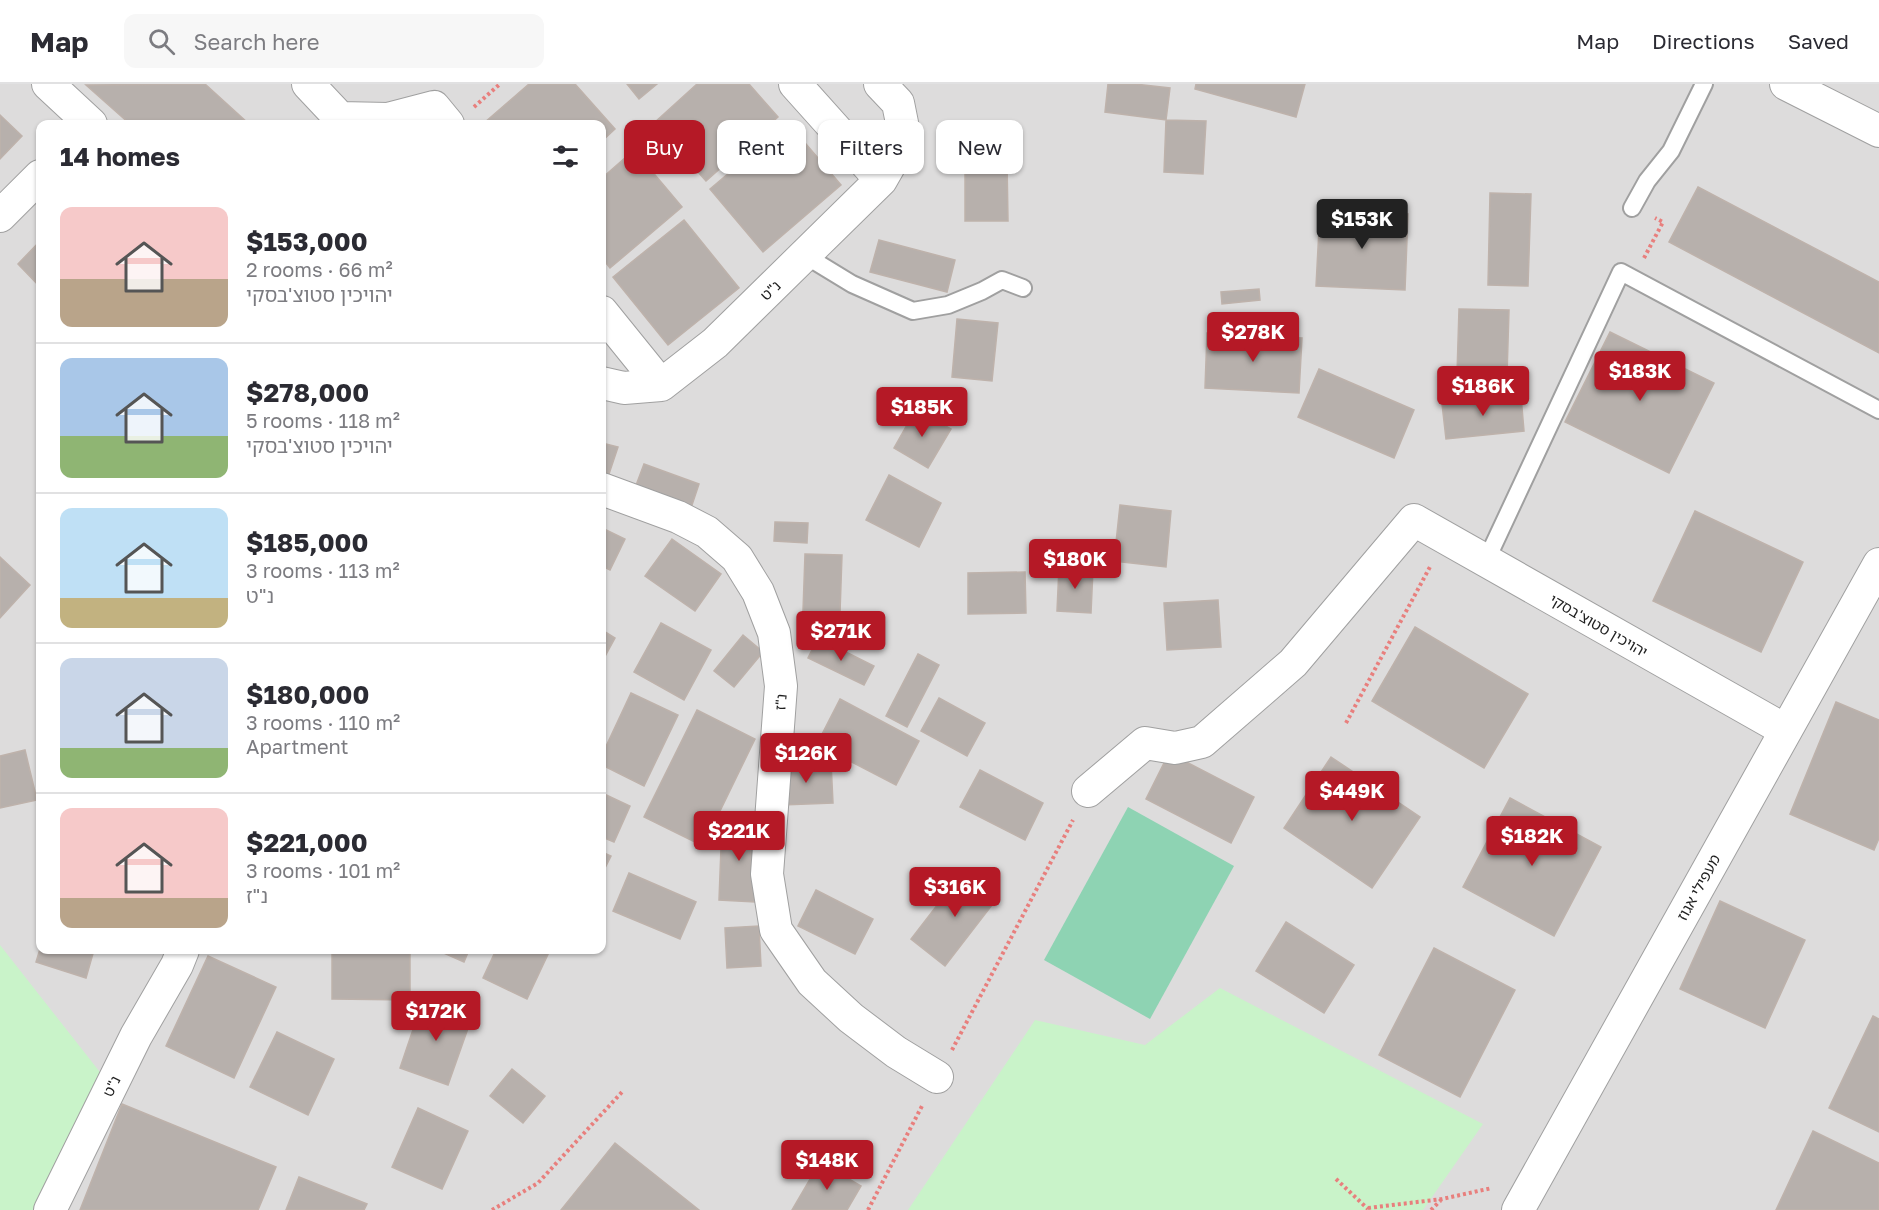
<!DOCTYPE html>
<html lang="en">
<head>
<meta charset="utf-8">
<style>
	body { margin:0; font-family:"Golos Text","Noto Sans Hebrew",sans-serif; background:#f7f7f7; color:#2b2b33; height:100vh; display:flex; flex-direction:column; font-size:22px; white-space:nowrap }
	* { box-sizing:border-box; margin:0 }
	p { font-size:20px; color:#7c7c81 }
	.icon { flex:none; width:33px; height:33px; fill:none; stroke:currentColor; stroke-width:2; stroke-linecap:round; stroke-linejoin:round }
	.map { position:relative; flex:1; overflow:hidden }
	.drawer { position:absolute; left:36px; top:36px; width:570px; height:834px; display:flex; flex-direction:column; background:#fff; border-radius:12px; box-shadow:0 2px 4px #0004 }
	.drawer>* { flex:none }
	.banner { position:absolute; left:624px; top:36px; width:570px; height:54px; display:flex; gap:12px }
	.price { position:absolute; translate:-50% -51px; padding:0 14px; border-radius:6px; background:#b51926; color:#fff; font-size:20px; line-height:39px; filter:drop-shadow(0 2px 3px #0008) }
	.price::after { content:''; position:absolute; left:50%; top:36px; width:18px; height:14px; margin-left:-9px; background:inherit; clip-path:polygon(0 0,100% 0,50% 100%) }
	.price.current { background:#222; color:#fff }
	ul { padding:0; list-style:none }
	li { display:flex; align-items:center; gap:18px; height:150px; padding:0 24px }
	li+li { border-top:2px solid #e1e1e2 }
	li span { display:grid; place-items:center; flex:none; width:168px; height:120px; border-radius:12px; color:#555 }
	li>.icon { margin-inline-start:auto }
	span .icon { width:72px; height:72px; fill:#fffc; stroke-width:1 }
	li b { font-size:26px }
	h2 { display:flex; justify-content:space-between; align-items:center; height:72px; padding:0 24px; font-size:26px }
	.tag { padding:0 21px; border-radius:12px; background:#fff; box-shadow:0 2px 4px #0004; font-size:21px; line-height:54px }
	.tag.current { background:#b51926; color:#fff }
	header { display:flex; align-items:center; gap:36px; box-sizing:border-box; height:84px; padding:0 30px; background:#fff; border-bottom:2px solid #e1e1e2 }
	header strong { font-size:28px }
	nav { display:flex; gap:33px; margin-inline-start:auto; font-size:21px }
	.search { width:420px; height:54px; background:#f7f7f7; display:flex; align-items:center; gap:15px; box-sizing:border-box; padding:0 21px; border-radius:12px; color:#7c7c81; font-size:22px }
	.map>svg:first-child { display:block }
	.residential { fill:#dddcdc; fill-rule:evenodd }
	.park { fill:#c9f3c9 }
	.pitch { fill:#8ed3b3 }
	.building { fill:#b7b0ac; stroke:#beb2ab; stroke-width:1.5 }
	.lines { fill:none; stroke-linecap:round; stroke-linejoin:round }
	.lane-casing { stroke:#a0a0a0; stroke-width:20 }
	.street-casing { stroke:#a0a0a0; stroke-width:34 }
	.path { stroke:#e87f7d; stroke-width:4; stroke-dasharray:3 3; stroke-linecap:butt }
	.lane { stroke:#fff; stroke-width:16 }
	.street { stroke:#fff; stroke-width:32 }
	.labels { text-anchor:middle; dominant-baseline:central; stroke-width:4.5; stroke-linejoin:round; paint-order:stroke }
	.street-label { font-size:15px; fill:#1f1f1f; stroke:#fff }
</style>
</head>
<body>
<header>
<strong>Map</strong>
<div class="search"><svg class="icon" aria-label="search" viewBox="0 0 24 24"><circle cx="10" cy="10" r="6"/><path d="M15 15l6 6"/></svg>Search here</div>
<nav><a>Map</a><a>Directions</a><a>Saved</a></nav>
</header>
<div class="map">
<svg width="1879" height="1126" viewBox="0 0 1879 1126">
	<rect width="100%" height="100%" fill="#eeebe6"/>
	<!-- residential -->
	<path class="residential" d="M0,0h1879v1126h-1879zM40,40h562v826h-562z"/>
	<!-- park -->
	<path class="park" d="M0,861l103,131 -69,134h-34z
		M1220,904l263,136 -60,86h-515l127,-190 110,25z"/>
	<!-- pitch -->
	<path class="pitch" d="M1128,723l106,59 -84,153 -106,-59z"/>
	<!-- building -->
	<path class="building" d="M205,0l44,40h-119l-44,-39z
		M529,0h46l40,45 -13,12v-17h-117l-1,-1z
		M627,0h30l-18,15z
		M697,0h52l29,33 -72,64 -52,-58z
		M1108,0h27l35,4 -4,32 -61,-8z
		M1196,0h109l-9,33 -101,-28z
		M0,31l22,21 -22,23z
		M1166,36l40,1 -3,53 -39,-2z
		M788,39l53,62 -78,67 -53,-63z
		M634,66l48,57 -72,61 -8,-10v-80z
		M1007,77l1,60h-43v-59z
		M1698,103l181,95v71l-210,-111z
		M1490,109l41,1 -3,92 -40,-1z
		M1320,126l88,4 -3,76 -89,-4z
		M684,136l55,68 -71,57 -55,-68z
		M879,156l76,20 -8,32 -77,-20z
		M40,157v46l-22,-23z
		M1259,205l1,11 -38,4 -1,-12z
		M1459,225l50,1 -2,65 -50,-1z
		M957,235l41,4 -6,58 -40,-4z
		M1610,248l104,51 -45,90 -104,-51z
		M1207,249l95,5 -3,55 -94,-5z
		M1319,285l95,41 -20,48 -96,-41z
		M1521,312l3,35 -78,8 -4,-35z
		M916,325l35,20 -23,39 -34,-20z
		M602,359l16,4 -9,27 -7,-3z
		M644,380l55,20 -8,24 -56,-20z
		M889,391l52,28 -22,44 -53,-27z
		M1120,421l51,6 -5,56 -52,-6z
		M1695,427l108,51 -42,90 -108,-51z
		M775,438l33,1 -1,20 -33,-2z
		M602,444l23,11 -15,31 -8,-4z
		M672,455l49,35 -26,37 -50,-35z
		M805,470l37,1 -2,58 -37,-2z
		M0,473l30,28 -30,33z
		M1059,483l34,2 -2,44 -34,-2z
		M1025,488l1,41 -58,1v-41z
		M1218,516l3,47 -54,3 -3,-47z
		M661,539l50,27 -27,50 -50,-28z
		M1415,543l113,67 -44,74 -112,-67z
		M602,546l13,8 -13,24z
		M743,551l20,17 -29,35 -20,-16z
		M818,554l56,28 -10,19 -56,-27z
		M918,570l21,11 -32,62 -21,-11z
		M631,609l47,22 -34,71 -42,-21v-10z
		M939,614l46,25 -18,33 -46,-25z
		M840,615l79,42 -23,44 -79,-41z
		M1836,618l43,18v118l-5,12 -84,-36z
		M697,626l58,29 -52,107 -59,-29z
		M25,666l12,50 -37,8v-52z
		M1169,669l85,44 -23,46 -85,-44z
		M1331,673l89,60 -48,71 -88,-60z
		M831,678l2,41 -51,2 -2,-41z
		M980,686l63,33 -18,37 -65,-33z
		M602,709l28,13 -16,36 -12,-5z
		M1510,714l91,49 -47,89 -91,-49z
		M722,738l36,1 -3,79 -36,-2z
		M602,768l9,4 -9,18z
		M965,785l34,27 -54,70 -34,-27z
		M629,789l67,29 -16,37 -67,-28z
		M816,806l57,29 -18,35 -57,-28z
		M1720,817l85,39 -40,88 -85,-39z
		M1286,838l68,43 -30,48 -68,-42z
		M759,842l2,40 -34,2 -2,-40z
		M1434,864l81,42 -55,107 -81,-42z
		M40,865v1h54l-8,28 -50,-16z
		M332,866h78v50l-78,-1z
		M437,866h32l-5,12z
		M496,866h54l-23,49 -44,-21z
		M208,872l68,31 -42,91 -68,-32z
		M423,916l49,17 -24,68 -48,-17z
		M1873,932l6,3v113l-50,-24z
		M277,948l57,27 -26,56 -58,-28z
		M512,985l33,27 -22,27 -33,-27z
		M122,1020l154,63 -18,43h-178z
		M418,1024l50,23 -26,58 -50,-22z
		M1813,1047l66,32v47h-103z
		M615,1059l84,67h-138z
		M820,1078l41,24 -14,24h-55z
		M299,1093l68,27 -3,6h-78z"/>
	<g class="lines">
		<!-- lane casing -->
		<g class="lane-casing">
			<path id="lane" d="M1632,124l15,-27 24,-30 33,-67
				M806,172l46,28 61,27 35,-6 34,-14 20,-11 21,8
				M1486,477l135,-289 258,138"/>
		</g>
		<!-- street casing -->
		<g class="street-casing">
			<path id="street" d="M48,0l43,40
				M308,0l32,34 48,1 46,-12 14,17
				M795,0l86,96
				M1786,0l93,47
				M0,132l40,-40
				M602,228l59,73
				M602,299l22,5 37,-3 54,-42 166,-163 24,-42 -7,-35 -18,-19
				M602,405l76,28 29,15 30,26 21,34 16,41 7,53 -14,188 9,56 36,52 39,36 45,34 41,25
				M1088,707l57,-48 30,5 27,-6 91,-79 121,-143 371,210
				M50,1126l86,-174 41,-71 6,-15
				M1518,1126l361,-646"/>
		</g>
		<!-- path -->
		<path class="path" d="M474,23l26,-23
			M1644,174l19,-36 -8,-4
			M1346,639l85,-158
			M952,966l121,-230
			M1336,1095l32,30
			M1368,1124l74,-9 50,-11
			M492,1126l46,-27 84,-91
			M868,1126l55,-106
			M1431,1126l10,-10"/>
		<!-- lane -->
		<use href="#lane" class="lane"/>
		<!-- street -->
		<use href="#street" class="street"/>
	</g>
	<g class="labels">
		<!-- street labels -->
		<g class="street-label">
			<text transform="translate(770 206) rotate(-44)">נ"ט</text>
			<text transform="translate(1599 541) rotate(30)">יהויכין סטוצ'בסקי</text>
			<text transform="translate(780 618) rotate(-85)">נ"ז</text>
			<text transform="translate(1698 803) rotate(-61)">מעפילי אגוז</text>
			<text transform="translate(111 1002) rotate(-64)">נ"ט</text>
		</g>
	</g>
</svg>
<b class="price current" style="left:1362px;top:166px">$153K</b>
<b class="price" style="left:1253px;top:279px">$278K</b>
<b class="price" style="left:1640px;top:318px">$183K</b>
<b class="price" style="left:1483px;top:333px">$186K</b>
<b class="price" style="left:922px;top:354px">$185K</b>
<b class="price" style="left:1075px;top:506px">$180K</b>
<b class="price" style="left:841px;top:578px">$271K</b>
<b class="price" style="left:806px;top:700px">$126K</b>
<b class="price" style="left:1352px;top:738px">$449K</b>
<b class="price" style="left:739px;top:778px">$221K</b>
<b class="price" style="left:1532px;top:783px">$182K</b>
<b class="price" style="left:955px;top:834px">$316K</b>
<b class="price" style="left:436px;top:958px">$172K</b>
<b class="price" style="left:827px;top:1107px">$148K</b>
<div class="banner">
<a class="tag current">Buy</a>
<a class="tag">Rent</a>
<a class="tag">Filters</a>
<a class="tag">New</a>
</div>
<section class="drawer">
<h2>14 homes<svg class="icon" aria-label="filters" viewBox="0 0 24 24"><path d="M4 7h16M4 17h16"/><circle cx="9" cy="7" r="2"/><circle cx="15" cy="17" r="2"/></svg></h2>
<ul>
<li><span style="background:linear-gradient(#f6c9c9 60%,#b9a48a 0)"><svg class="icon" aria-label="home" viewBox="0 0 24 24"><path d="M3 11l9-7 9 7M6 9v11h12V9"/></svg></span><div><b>$153,000</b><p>2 rooms · 66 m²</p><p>יהויכין סטוצ'בסקי</p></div></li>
<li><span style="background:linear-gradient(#a9c7e8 65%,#8fb573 0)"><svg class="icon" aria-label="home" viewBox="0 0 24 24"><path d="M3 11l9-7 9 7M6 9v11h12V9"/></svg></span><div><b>$278,000</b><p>5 rooms · 118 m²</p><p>יהויכין סטוצ'בסקי</p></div></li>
<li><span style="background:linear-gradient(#bfe0f5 75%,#c2b280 0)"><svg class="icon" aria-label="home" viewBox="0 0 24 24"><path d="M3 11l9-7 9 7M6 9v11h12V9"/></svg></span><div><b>$185,000</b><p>3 rooms · 113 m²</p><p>נ&quot;ט</p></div></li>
<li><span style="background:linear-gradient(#c9d6e8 75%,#8fb573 0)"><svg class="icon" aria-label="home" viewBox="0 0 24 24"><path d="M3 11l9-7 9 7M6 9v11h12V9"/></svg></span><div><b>$180,000</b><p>3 rooms · 110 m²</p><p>Apartment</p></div></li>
<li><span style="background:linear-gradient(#f6c9c9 75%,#b9a48a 0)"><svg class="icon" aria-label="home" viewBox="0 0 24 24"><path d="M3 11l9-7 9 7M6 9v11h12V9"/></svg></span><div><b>$221,000</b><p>3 rooms · 101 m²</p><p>נ&quot;ז</p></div></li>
</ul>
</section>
</div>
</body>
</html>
